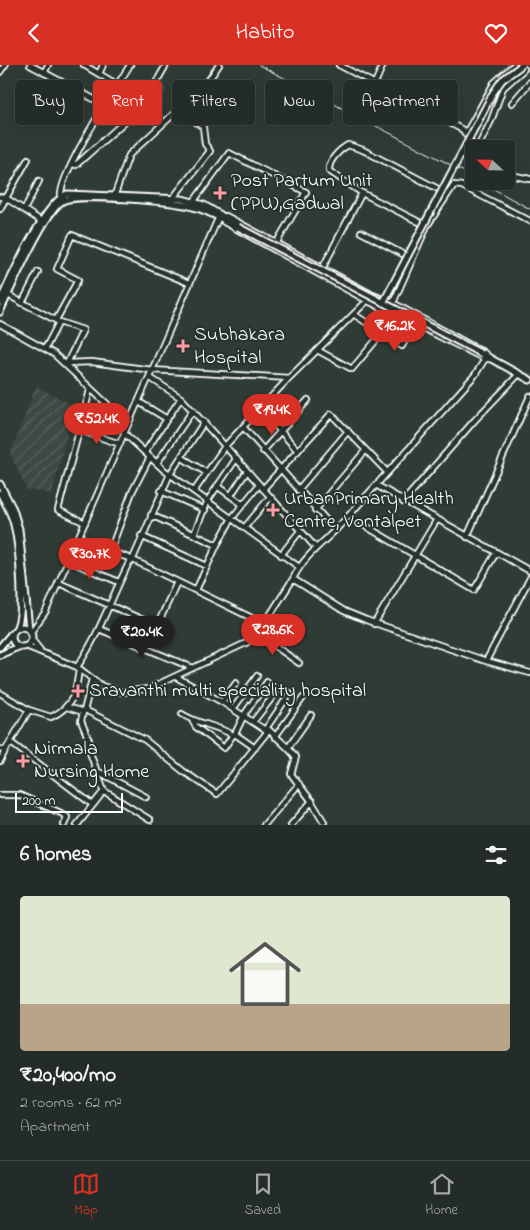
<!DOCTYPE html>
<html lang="en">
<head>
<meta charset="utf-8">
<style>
	body { margin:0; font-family:"Indie Flower",sans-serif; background:#2b3430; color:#f1f3f6; height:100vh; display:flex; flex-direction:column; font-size:19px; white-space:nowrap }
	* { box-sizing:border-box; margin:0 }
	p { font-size:16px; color:#a3a7a8 }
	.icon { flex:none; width:28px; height:28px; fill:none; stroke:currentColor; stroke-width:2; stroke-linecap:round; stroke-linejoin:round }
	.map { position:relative; height:760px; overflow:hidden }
	.details { display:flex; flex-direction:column; background:#232c28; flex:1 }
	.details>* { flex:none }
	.banner { position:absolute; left:15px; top:15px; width:500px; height:45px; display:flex; gap:10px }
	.needle { width:32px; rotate:292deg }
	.tools { position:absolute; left:465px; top:75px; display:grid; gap:10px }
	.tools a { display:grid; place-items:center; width:50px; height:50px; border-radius:5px; background:#232c28; box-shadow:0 5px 20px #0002,0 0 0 1px #404845; font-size:25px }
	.scale { position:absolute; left:15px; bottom:12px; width:108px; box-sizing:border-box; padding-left:5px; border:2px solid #fff; border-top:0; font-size:14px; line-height:18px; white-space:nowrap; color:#fff; -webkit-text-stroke:4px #26332d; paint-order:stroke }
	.price { position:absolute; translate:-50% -42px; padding:0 11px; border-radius:18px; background:#d93025; color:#fff; font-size:16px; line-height:32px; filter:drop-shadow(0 1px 2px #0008) }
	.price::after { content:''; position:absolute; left:50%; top:30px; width:15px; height:11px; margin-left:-8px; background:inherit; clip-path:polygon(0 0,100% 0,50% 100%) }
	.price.current { background:#222; color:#fff }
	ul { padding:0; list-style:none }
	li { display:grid; align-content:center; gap:10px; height:265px; padding:0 20px }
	li span { display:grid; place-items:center; height:155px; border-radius:5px; color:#555 }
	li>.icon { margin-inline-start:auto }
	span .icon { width:90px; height:90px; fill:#fffc; stroke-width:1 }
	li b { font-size:21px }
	h2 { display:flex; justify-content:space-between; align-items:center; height:60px; padding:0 20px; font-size:21px }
	.tag { padding:0 18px; border-radius:5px; background:#232c28; box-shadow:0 5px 20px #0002,0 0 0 1px #404845; font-size:18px; line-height:45px }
	.tag.current { background:#d93025; color:#fff }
	header { display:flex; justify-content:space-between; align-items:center; height:65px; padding:0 20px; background:#d93025; color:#fff; font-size:22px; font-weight:600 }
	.tabs { display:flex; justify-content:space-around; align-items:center; height:70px; border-top:1px solid #404845; background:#232c28; font-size:14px; color:#a3a7a8 }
	.tabs a { display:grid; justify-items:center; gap:2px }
	.tabs .current { color:#d93025 }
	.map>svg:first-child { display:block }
	.industrial { fill:url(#industrial-furrows) }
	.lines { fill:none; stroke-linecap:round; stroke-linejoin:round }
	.minor-casing { stroke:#fff; stroke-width:8 }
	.major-casing { stroke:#fff; stroke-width:9 }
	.minor { stroke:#26332d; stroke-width:4.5 }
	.major { stroke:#26332d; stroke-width:5 }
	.rail { stroke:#fff; stroke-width:1 }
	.major-bridge-casing { stroke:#fff; stroke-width:9; stroke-linecap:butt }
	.major-bridge { stroke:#26332d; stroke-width:5 }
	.poi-dot { fill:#ff9aa2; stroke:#26332d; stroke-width:2 }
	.labels { text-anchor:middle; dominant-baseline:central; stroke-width:4; stroke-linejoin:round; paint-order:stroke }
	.poi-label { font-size:20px; fill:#fff; stroke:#26332d; text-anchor:start }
</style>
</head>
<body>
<header><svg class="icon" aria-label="back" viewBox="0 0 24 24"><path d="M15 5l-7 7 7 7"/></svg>Habito<svg class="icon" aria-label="heart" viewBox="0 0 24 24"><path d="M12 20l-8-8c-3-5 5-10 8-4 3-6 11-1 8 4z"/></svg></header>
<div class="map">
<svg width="530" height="760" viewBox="0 0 530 760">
	<defs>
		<pattern id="industrial-furrows" width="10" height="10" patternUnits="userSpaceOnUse" patternTransform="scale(1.25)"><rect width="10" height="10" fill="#3c4842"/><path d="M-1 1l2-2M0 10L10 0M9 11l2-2" fill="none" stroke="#59635e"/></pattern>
	</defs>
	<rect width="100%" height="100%" fill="#2f3b35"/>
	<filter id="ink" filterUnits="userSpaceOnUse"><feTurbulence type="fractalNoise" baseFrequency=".02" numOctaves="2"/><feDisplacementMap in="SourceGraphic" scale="10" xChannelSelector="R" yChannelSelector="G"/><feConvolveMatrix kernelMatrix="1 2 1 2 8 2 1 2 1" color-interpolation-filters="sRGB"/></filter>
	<g filter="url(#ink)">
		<!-- industrial -->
		<path class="industrial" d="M36,321l38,20 -22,88 -25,-4 -17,-36z"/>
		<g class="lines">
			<!-- minor casing -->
			<g class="minor-casing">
				<path id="minor" d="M30,0l75,40
					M84,0l15,9
					M103,0l-4,9 19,11
					M339,0l124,65 12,19
					M0,7l5,-7
					M44,8l4,-8
					M375,18l8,-18
					M512,38l18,-21
					M466,68l28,-50 20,-18
					M477,84l14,-28 12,-33 21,-19
					M73,99l3,1 84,-75 -3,-9 9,-16
					M506,109l24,5
					M362,128l-33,-22c-1,-10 10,-21 19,-26l15,5 81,42
					M115,129l14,-39 63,-58 16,-16 11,-16
					M0,132l6,1 22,-39
					M173,133l37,-47 -5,-7 -2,-17 -24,-17
					M61,134c-5,-22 55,-111 69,-134
					M194,136l35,-48 77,39 -29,50
					M0,144l6,-11 35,23
					M24,145l15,-29
					M226,151l147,79 20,8 90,49 8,7h-6l-10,16c-44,49 -88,98 -132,147 -17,19 -39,33 -50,57l51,32 22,9 120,41 44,12
					M224,157l144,79 117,58
					M361,167l49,26
					M323,202l39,-74 65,33
					M8,230l51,27 24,8 -16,33
					M22,238l16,-31
					M393,238l34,-77 27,-41 8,1 68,35
					M355,250l47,31 13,-23
					M56,255l22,-40 -21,-11 15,-34 117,48
					M0,259l54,30 53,50 14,17 4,13 39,36 135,97
					M45,284l14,-27
					M319,286l33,18 31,-37
					M67,298l25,-1 60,8 137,8
					M149,312l71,-163
					M139,337l28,17
					M261,344l37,42
					M244,363l91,102
					M79,365l41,14
					M96,370l11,-31
					M263,386l45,-51
					M145,387l36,-54
					M181,392l26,16
					M157,398l36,-53
					M376,420l154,86
					M217,421l25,18
					M263,424l68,-75 56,58
					M298,425l50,-59
					M161,426l44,19
					M231,430l16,-24
					M403,437l71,-81 45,-47
					M315,445l50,-59
					M151,450l66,30 -21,45
					M85,458l-27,-13 32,-120
					M362,459l112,66 22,-37
					M245,462l25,-30
					M194,469l14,-34 28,-41
					M141,471l66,30
					M467,472l63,-141
					M79,474l52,20 133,65
					M217,480l15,-27 27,-33
					M316,483l-91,-102 64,-68 84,-83
					M110,486l22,-59 18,-35
					M281,490l19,-24
					M69,496l50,21
					M132,496l38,-87 34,-52
					M59,518l98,43 20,-44
					M374,559l62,-103
					M99,564l94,39
					M31,567l15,-21 103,-234 32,21 44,48 -30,44
					M258,569l41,29
					M32,575l8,10
					M26,581l51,21 25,19 20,6 26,-3 98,-46 12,-9 35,-55
					M146,584l10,-24
					M486,596l44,-83
					M77,602c23,-33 35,-72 54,-108
					M176,612l46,25 43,28h4l19,18 23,-33
					M0,628l29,17 22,7c22,-10 25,-25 28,-47
					M222,637l14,-19
					M67,642l16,5 -2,9 8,19v10l15,41 -27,34
					M233,644l24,-33
					M85,645l60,30 38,31 34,23 52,-64
					M84,646l8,-32
					M182,649c15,10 34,11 51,21l2,-1
					M192,655l4,7 28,21 9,-13
					M253,657l25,-32
					M265,665l25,-37
					M275,672l28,-39
					M10,677l83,63
					M255,683l-20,-14 9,-19 23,-33
					M288,683l8,9 -5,17 19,25 14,23
					M0,684l5,2 24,-41
					M0,696l5,-10
					M99,707l47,25
					M104,726l46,29
					M0,730h19l42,18 6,4 -3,8
					M264,760l35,-41
					M291,760l21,-24"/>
			</g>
			<!-- major casing -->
			<g class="major-casing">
				<path id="major" d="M0,236c12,-25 44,-98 67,-107l115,5 22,6 28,17
					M0,247c11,-24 43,-97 61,-110 12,-10 113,0 132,5 15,3 30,13 45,20
					M482,289l48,26
					M0,419l13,25 6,20 10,100
					M0,428c5,9 10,18 13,28 6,21 12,88 4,106
					M12 572a10 10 0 1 1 20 0a10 10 0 1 1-20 0Z
					M0,582l11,-13
					M0,590l18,-8"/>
			</g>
			<!-- minor -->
			<use href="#minor" class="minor"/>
			<!-- major -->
			<use href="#major" class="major"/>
			<!-- rail -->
			<path class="rail" d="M259,0l215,112
				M479,116l51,28"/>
			<!-- major-bridge casing -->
			<g class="major-bridge-casing">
				<path id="major-bridge" d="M238,162l244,127
					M383,238l110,-210 9,-13 20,-15"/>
			</g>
			<!-- major-bridge -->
			<use href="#major-bridge" class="major-bridge"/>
		</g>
	</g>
	<!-- markers -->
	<g class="poi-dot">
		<path d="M217.5 120.5h5v5h5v5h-5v5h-5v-5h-5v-5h5z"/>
		<path d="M180.5 273.5h5v5h5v5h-5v5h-5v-5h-5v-5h5z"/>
		<path d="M270.5 437.5h5v5h5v5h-5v5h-5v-5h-5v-5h5z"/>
		<path d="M75.5 618.5h5v5h5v5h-5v5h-5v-5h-5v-5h5z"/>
		<path d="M20.5 688.5h5v5h5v5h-5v5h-5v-5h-5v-5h5z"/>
	</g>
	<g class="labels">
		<!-- poi labels -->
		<g class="poi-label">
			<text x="231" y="116">Post Partum Unit<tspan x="231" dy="23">(PPU),Gadwal</tspan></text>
			<text x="194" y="270">Subhakara<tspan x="194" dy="23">Hospital</tspan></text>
			<text x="284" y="434">UrbanPrimary Health<tspan x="284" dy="23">Centre, Vontalpet</tspan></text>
			<text x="89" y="626">Sravanthi multi speciality hospital</text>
			<text x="34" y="684">Nirmala<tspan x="34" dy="23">Nursing Home</tspan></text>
		</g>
	</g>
</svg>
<div class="tools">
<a><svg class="needle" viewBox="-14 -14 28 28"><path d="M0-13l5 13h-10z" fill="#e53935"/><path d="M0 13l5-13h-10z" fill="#a3a7a8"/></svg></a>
</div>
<div class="scale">200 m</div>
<b class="price" style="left:395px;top:287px">₹16.2K</b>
<b class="price" style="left:272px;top:371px">₹19.4K</b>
<b class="price" style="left:97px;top:380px">₹52.4K</b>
<b class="price" style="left:90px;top:515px">₹30.7K</b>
<b class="price" style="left:273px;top:591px">₹28.6K</b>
<b class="price current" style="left:142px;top:593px">₹20.4K</b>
<div class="banner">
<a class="tag">Buy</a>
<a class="tag current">Rent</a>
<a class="tag">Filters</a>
<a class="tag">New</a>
<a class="tag">Apartment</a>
</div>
</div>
<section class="details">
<h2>6 homes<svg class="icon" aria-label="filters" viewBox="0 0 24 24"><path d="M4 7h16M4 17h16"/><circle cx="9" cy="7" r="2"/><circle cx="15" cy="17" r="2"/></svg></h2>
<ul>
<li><span style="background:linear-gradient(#dfe7d0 70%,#b9a48a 0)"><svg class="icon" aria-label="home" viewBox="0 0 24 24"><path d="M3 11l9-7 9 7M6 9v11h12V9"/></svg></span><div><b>₹20,400/mo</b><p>2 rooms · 62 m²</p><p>Apartment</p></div></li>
</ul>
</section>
<nav class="tabs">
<a class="current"><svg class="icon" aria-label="map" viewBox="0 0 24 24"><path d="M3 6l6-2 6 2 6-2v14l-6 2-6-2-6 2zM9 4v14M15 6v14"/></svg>Map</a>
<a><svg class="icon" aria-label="saved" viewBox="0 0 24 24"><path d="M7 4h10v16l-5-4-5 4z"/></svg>Saved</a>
<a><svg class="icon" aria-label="home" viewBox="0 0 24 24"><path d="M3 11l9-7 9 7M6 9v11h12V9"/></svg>Home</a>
</nav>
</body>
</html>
